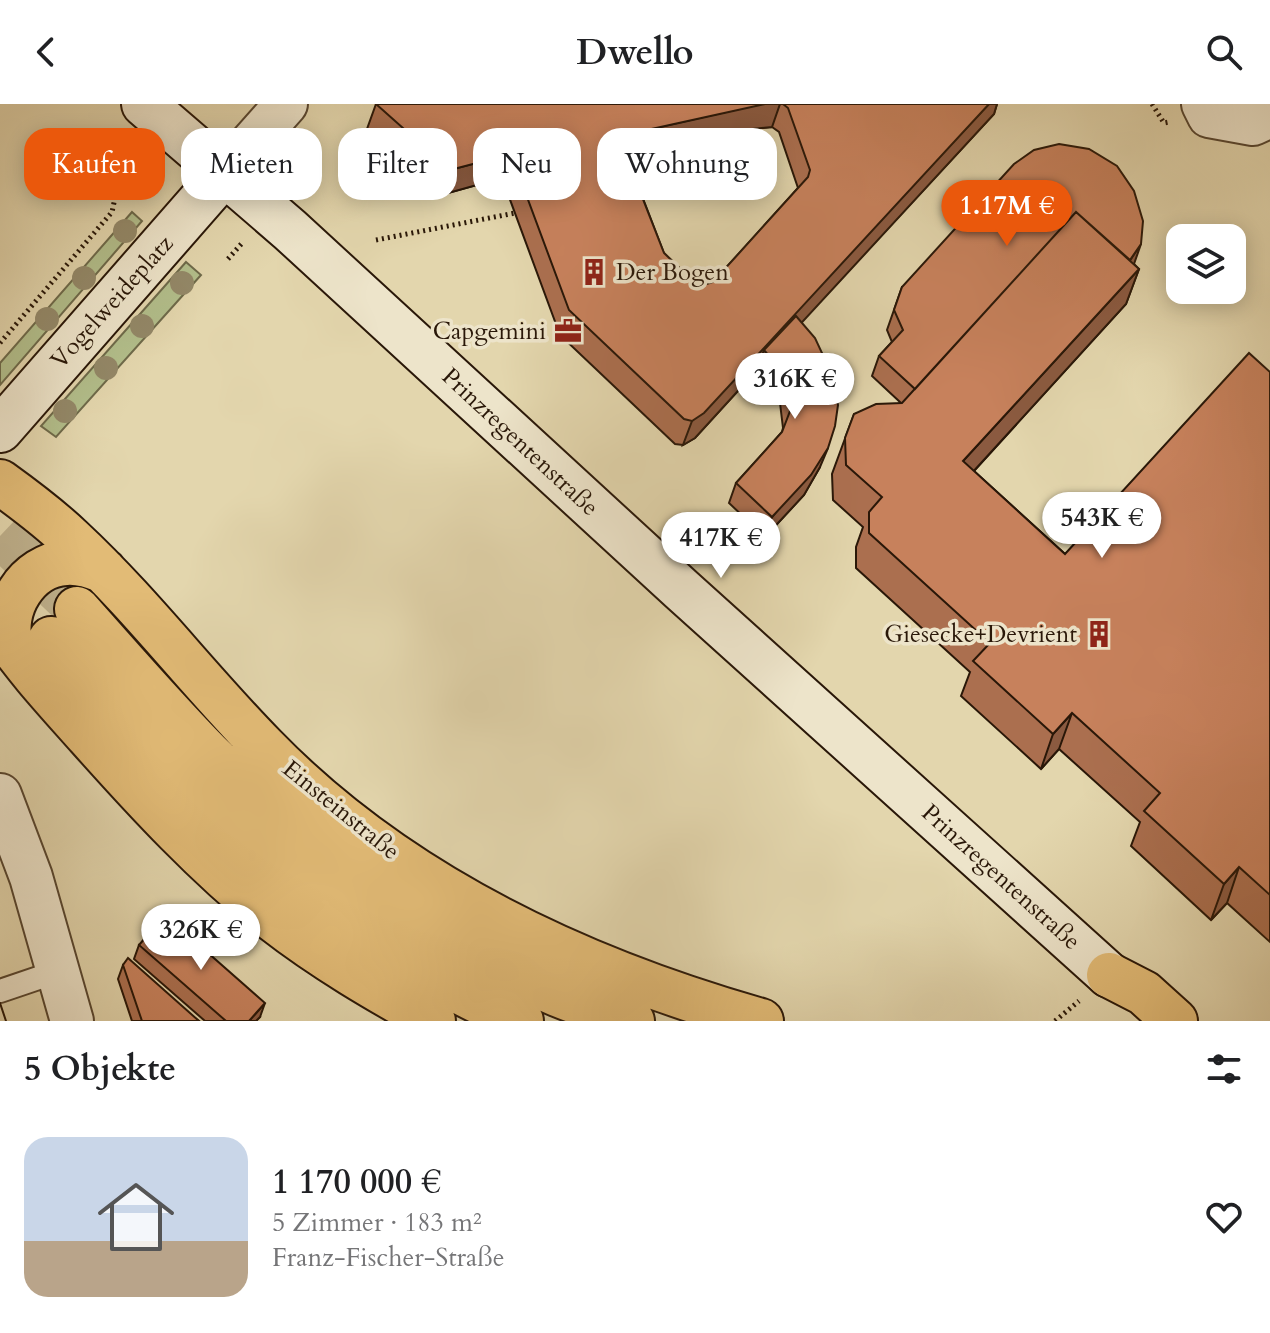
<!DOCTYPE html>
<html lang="de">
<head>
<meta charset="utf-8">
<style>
	body { margin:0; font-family:Cardo,serif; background:#f6f6f6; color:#202124; height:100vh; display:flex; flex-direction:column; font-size:30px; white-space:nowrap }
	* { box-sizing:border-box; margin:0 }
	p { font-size:26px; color:#757577 }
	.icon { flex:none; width:44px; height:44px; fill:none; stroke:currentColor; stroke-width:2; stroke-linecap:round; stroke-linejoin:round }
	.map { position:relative; height:917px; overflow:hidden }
	.side { display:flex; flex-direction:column; background:#fff; flex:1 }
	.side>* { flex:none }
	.banner { position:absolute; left:24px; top:24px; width:800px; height:72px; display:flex; gap:16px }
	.controls { position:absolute; left:1166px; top:120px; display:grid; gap:16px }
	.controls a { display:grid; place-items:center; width:80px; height:80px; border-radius:16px; background:#fff; box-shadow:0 4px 20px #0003; font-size:40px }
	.price { position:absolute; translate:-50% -68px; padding:0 18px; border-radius:28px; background:#fff; color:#222; font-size:26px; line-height:52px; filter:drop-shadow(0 2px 4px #0008) }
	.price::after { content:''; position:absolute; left:50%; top:48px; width:24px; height:18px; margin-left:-12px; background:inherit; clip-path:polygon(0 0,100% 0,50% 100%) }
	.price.on { background:#ea580c; color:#fff }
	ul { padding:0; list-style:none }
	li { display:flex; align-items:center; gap:24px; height:200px; padding:0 24px }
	li span { display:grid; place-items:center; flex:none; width:224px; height:160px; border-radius:24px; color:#555 }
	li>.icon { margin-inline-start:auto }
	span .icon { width:96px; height:96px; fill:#fffc; stroke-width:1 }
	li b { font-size:34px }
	h2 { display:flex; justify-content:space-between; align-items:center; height:96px; padding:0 24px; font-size:34px }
	.tag { padding:0 28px; border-radius:24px; background:#fff; box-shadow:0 4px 20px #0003; font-size:28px; line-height:72px }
	.tag.on { background:#ea580c; color:#fff }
	header { display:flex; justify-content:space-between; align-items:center; height:104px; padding:0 24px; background:#fff; font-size:36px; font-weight:700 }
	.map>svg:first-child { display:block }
	.green { fill:#b2be8b; stroke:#6e6a4a; stroke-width:2 }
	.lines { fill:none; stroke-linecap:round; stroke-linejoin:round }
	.highway-tunnel { stroke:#beb08c; stroke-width:44; stroke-dasharray:44 22; stroke-linecap:butt }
	.lane-casing { stroke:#584731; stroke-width:26 }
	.street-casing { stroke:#584731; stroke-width:46 }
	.secondary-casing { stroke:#291708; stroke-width:48 }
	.highway-casing { stroke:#291708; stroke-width:48 }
	.path { stroke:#291708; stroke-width:5; stroke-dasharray:2 4; stroke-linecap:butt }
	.lane { stroke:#ede4ca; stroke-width:22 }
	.street { stroke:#ede4ca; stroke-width:42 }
	.secondary { stroke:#ede4ca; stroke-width:44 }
	.highway { stroke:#e2bb76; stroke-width:44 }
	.tram { stroke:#291708; stroke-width:2 }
	.tree { fill:#938868 }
	.wall { fill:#ab6f4f; stroke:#291708; stroke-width:2; fill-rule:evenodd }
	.shaded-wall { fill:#8b5a40; stroke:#291708; stroke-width:2 }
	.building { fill:#c7815c; stroke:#291708; stroke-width:2 }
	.labels { text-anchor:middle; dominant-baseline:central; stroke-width:7; stroke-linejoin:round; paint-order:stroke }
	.poi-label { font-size:24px; fill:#291708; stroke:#ede4ca; text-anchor:end }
	.street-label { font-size:24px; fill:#291708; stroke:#ede4ca }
</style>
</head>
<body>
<header><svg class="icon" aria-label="back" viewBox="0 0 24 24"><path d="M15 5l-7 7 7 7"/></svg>Dwello<svg class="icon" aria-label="search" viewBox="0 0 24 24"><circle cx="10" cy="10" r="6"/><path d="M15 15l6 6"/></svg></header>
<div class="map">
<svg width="1270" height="917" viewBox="0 0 1270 917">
	<rect width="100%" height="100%" fill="#e3d6ad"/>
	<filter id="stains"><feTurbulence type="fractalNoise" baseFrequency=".0025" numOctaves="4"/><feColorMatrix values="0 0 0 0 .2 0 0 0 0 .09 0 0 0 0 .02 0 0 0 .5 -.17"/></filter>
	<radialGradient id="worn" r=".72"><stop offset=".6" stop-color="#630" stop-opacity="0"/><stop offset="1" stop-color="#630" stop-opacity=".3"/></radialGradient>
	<!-- green -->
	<path class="green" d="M132,108l10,9 -142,164v-22z
		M186,158l15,13 -145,162 -15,-11z"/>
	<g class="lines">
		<!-- highway-tunnel -->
		<path class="highway-tunnel" d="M0,432l77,73"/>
		<!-- lane casing -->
		<g class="lane-casing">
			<path id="lane" d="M0,887l59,-20"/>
		</g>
		<!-- street casing -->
		<g class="street-casing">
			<path id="street" d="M1203,0l6,12 44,8 17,-8
				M224,70l62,-70
				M0,691l31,82 41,144"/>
		</g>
		<!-- secondary casing -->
		<g class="secondary-casing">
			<path id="secondary" d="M144,0l146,126 392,360 427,385
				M0,326l224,-256"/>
		</g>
		<!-- highway casing -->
		<g class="highway-casing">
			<path id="highway" d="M0,378c25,18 49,36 71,57 69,64 127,141 193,208 134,138 314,222 497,274
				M77,505c43,48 86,98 131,144 101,99 219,185 349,241 24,10 50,18 75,27
				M0,525c26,39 58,73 89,108 57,64 117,129 185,183 50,39 104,70 159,101
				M51,535c60,66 119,135 184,197 80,76 185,140 286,185
				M11,542c-11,-37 16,-81 55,-83 13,-1 26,3 38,8
				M1109,871l35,18 31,28"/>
		</g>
		<!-- path -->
		<path class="path" d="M1152,0l12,19 5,-1
			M294,79l9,-10
			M376,136l139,-27
			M228,155l15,-17
			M0,239l112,-131 6,-28 -8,-22 19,-19
			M1055,917l24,-20"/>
		<!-- lane -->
		<use href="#lane" class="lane"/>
		<!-- street -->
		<use href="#street" class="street"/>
		<!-- secondary -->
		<use href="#secondary" class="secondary"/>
		<!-- highway -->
		<use href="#highway" class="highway"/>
		<!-- tram -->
		<path class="tram" d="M0,899l6,18"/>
	</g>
	<!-- trees -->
	<g class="tree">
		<circle cx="125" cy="127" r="12"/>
		<circle cx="84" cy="174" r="12"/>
		<circle cx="182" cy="179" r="12"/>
		<circle cx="47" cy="215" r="12"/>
		<circle cx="142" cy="222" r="12"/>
		<circle cx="106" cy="264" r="12"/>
		<circle cx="65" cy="307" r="12"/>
	</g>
	<!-- wall -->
	<path class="wall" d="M376,0h621l-3,10 -193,208 19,145 -16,28 -39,42 -36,-34 7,-20 46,-51 1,-4 -3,-25 -8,-15 -15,-18 -62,68 -12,7 -8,-1 -115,-109 -58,-157 -61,17 -74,-66zM772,23l7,5 19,56 -85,94 -9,3 -11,-4 -29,-28 -37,-96 125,-28z
		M1134,160l5,5 -13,35 -152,167 91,83 205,-182v570l-43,-39 -16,17 -80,-74 9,-24 -81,-73 -18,20 -80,-73 9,-24 -114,-104v-21l7,-20 -30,-27 -1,-26 22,-60 47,-11 -29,-27 7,-20 13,-14 -5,-12 15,-43z
		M139,841l121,72 -4,4h-51l-71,-62z
		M123,861l76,56h-67l-14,-42z"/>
	<!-- shaded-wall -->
	<path class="shaded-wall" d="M761,0h19l-8,23 -20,2 -132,30 4,-20 5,-5z
		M989,0h8l-3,10 -224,243 -6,-7 -7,20 -62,68 -12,7 9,-24z
		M511,50l-9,24 -61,17 9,-25z
		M1141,140l-7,20 -13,10z
		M1139,165l-13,35 -176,193 13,-36z
		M828,344l-8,19 -16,28 -39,42 7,-20z
		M1072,609l-13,36 -18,20 12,-35z
		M1239,763l-12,36 -16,17 13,-36z
		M265,899l-5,14 -4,4h-7z"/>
	<!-- building -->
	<path class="building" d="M376,0h389l-136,30 -5,5 -1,9 41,105 29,28 11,4 9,-3 95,-105 2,-7 -22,-62 -5,-4h206l-285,309 -12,8 -8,-2 -115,-109 -58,-156 -61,16z
		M1059,40l30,5 28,17 17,25 9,30 -2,23 -11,16 -54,-48 -161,177 -36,-33 24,-26 -9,-20 8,-23 112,-123 20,-14z
		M1076,108l63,57 -176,192 102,93 184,-201 21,19v523l-31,-28 -15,17 -80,-73 16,-18 -88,-80 -19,21 -80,-73 17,-18 -121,-110v-21l13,-15 -36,-32 -1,-27 9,-24 22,-10 26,-1z
		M796,212l19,22 14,30 9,37 -3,21 -7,22 -17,27 -39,42 -36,-34 46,-51 8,-21 -3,-28 -8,-15 -15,-18z
		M165,811l100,88 -16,18h-23l-87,-76z
		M128,854l71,63h-57l-19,-56z"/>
	<!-- icons -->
	<defs>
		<g id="building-bare" transform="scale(2.16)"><path d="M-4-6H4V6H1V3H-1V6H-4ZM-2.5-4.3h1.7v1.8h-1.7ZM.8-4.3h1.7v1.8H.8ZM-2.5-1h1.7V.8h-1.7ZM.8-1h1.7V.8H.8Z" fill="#8f2418" stroke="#ede4ca" stroke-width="2.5" paint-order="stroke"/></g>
		<g id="office-bare" transform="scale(2.16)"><path d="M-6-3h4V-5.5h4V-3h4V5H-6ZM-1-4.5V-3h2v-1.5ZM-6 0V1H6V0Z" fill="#8f2418" stroke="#ede4ca" stroke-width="2.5" paint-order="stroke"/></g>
	</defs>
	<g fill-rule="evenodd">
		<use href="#building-bare" x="594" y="168"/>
		<use href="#office-bare" x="568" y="227"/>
		<use href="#building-bare" x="1099" y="530"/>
	</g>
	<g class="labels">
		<!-- poi labels -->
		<g class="poi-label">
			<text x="616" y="168" text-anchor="start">Der Bogen</text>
			<text x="546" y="227">Capgemini</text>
			<text x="1077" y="530">Giesecke+Devrient</text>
		</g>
		<!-- street labels -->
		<g class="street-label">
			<text transform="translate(112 198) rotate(-48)">Vogelweideplatz</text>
			<text transform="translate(520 338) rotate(43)">Prinzregentenstraße</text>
			<text transform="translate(341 706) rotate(39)">Einsteinstraße</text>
			<text transform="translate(1001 773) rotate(42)">Prinzregentenstraße</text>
		</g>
	</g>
	<rect width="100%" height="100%" filter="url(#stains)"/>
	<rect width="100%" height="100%" fill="url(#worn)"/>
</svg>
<div class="controls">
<a><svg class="icon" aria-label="layers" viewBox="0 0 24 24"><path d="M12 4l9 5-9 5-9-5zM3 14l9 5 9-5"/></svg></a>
</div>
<b class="price on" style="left:1007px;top:144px">1.17M €</b>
<b class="price" style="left:795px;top:317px">316K €</b>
<b class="price" style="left:1102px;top:456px">543K €</b>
<b class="price" style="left:721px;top:476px">417K €</b>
<b class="price" style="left:201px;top:868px">326K €</b>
<div class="banner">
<a class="tag on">Kaufen</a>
<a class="tag">Mieten</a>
<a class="tag">Filter</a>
<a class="tag">Neu</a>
<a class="tag">Wohnung</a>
</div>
</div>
<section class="side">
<h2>5 Objekte<svg class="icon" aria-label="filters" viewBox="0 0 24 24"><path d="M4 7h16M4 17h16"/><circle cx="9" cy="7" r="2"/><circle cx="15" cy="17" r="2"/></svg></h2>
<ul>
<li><span style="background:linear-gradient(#c9d6e8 65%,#b9a48a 0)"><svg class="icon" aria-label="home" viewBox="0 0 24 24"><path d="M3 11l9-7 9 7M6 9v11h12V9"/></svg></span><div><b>1 170 000 €</b><p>5 Zimmer · 183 m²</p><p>Franz-Fischer-Straße</p></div><svg class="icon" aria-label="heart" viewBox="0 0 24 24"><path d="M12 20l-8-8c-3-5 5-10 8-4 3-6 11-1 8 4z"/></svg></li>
</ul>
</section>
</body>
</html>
